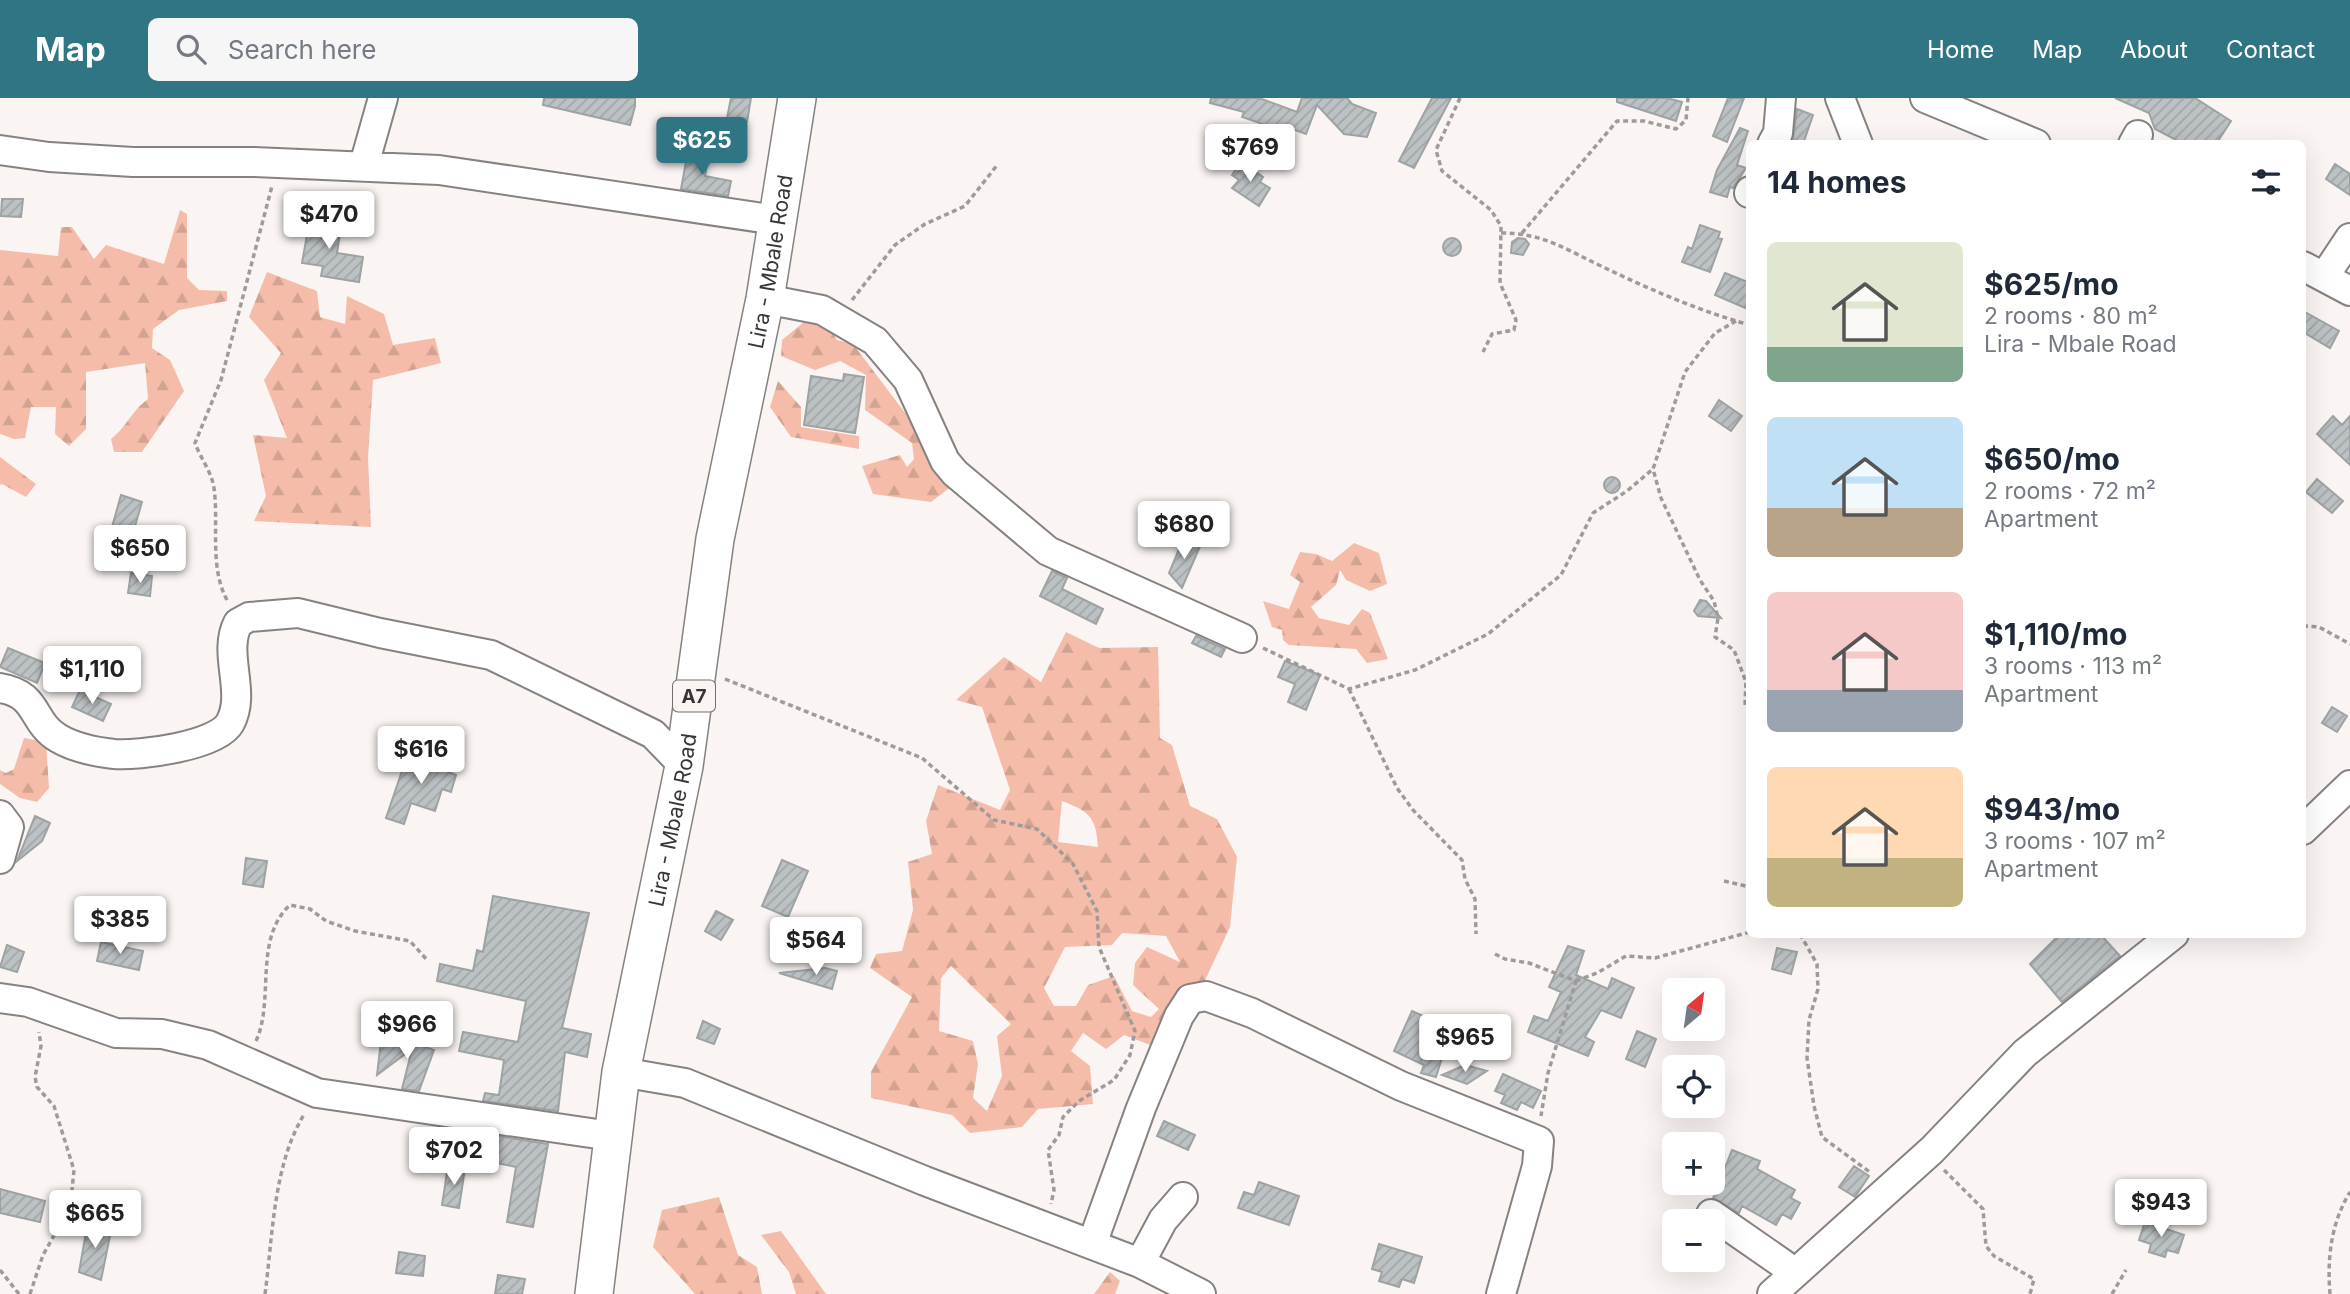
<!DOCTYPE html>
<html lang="en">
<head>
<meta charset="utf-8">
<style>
	body { margin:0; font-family:Inter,sans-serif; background:#f6f6f7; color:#1f2937; height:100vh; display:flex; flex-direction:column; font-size:26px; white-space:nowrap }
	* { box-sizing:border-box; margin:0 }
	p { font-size:23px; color:#747a83 }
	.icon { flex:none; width:38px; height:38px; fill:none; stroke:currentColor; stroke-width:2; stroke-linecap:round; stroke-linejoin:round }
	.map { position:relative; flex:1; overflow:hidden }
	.drawer { position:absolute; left:1746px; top:42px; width:560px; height:798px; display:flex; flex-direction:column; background:#fff; border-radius:10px; box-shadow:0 7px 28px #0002 }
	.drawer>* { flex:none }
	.needle { width:46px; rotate:29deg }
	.tools { position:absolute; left:1662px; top:880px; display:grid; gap:14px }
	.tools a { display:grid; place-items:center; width:63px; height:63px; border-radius:10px; background:#fff; box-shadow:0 7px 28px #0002; font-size:35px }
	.price { position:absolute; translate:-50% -60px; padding:0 16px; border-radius:7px; background:#fff; color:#222; font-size:23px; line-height:46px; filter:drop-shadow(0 2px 4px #0008) }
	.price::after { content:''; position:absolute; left:50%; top:42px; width:21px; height:16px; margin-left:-10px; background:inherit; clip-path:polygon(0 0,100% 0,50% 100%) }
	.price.selected { background:#307583; color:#fff }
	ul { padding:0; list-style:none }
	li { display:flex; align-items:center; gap:21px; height:175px; padding:0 21px }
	li span { display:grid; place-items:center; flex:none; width:196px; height:140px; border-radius:10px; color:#555 }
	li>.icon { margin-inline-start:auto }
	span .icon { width:84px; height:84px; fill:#fffc; stroke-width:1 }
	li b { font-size:30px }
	h2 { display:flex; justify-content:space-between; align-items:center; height:84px; padding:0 21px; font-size:30px }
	header { display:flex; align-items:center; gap:42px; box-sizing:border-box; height:98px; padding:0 35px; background:#307583; color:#fff }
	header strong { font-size:33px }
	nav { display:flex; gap:38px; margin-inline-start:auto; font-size:24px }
	.search { width:490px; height:63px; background:#f6f6f7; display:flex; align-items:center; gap:18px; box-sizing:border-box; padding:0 24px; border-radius:10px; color:#747a83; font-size:26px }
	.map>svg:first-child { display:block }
	.forest { fill:url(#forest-firs); fill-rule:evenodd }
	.building { fill:url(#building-hatch); stroke:#9da2a3; stroke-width:2 }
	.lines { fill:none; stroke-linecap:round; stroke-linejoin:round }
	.minor-casing { stroke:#868281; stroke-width:32 }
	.major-casing { stroke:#868281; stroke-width:40 }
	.path { stroke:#9f9b9a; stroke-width:3.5; stroke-dasharray:5 3.5; stroke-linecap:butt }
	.minor { stroke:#fff; stroke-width:28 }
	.major { stroke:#fff; stroke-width:37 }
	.labels { text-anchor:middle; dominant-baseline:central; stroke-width:5; stroke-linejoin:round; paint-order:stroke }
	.shield { fill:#faf5f3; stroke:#726f6e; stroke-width:2 }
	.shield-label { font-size:19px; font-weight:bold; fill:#383635 }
	.street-label { font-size:21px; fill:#383635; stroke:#faf5f3 }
</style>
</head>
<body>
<header>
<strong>Map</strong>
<div class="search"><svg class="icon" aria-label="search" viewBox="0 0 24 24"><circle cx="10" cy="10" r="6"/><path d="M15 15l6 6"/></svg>Search here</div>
<nav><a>Home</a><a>Map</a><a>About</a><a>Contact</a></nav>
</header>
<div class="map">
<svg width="2350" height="1196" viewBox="0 0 2350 1196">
	<defs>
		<pattern id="forest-firs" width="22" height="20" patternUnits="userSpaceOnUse" patternTransform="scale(1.75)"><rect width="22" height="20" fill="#f5bda9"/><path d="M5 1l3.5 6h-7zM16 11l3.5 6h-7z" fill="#d3a392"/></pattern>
		<pattern id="building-hatch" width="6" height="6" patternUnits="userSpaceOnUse" patternTransform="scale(1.75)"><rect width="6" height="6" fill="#bcc1c3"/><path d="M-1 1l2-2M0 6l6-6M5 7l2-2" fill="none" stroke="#a2a6a8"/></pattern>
	</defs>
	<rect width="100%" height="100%" fill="#faf5f3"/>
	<!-- forest -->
	<path class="forest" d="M180,112l7,4v64l12,12 28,1v10l-48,9 -26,19 -1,19 18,12 14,31 -42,61h-28l-3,-13c17,-13 19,-27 37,-40l-3,-36 -59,9v57l-17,17 -14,-12 1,-27h-25l-6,31 -11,1 -14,-5v-184l58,6 3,-29h11l22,32 12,-14 58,19z
		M267,174l50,19 3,26 25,7 2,-28 37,18 9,31 42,-7 6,25 -68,17 -5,78 3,69 -117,-6 12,-25 -13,-61 34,3 -23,-58 17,-27 -32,-36z
		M810,219l14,2 13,21 16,4 78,103 21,39 -21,16 -58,-8 -11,-28 38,-11 7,12 7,-8 -2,-16 -47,-33 1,-35 -26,-14 -25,9 -34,-14 1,-16z
		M778,283l23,26v20l58,9v13l-68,-12 -21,-30z
		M0,359l36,27 -10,13 -24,-13 -2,1z
		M1354,445l25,10 8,31 -17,7 -24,-11 -6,-10 -4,15 -25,22 8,11 30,7 13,-16 8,4 18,46 -21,4 -11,-14 -67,-4 -6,-5 -1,-10 -10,-3 -9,-26 26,8 11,-27 -10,-7 10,-23 16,2 16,7z
		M1066,534l33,16 59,-1 2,91 12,7 18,61 27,13 20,38 -7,70 -59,126 -47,-18 -18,14 -23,-16 -12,18 19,15 3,38 -55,5 -16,18 -52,6 -18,-18 -81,-17v-26l41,-75 -42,-29 6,-14 26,-3 11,-41 -5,-48 24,-8 -6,-33 12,-36 62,25 10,-20 -28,-83 -26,-7 48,-43 37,25zM1062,703c28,11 34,16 36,46l-40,-5zM1122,835l44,3 14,26 -33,-15 -12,16 -2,22 26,24 -8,8 -19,-6 -18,-35 -26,9 -12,21h-22l-10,-18 21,-41 47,-2zM951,868l60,58 -14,12 5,40 -15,35 -14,-13 5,-34 -5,-23 -34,-10 2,-53z
		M24,640l22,4 3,46 -12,14 -17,-4 -20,-14v-14l6,3 8,-4z
		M719,1099l19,58 19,12 5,27h-67l-42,-47 9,-37z
		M781,1133l45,63h-30l-7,-22 -28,-37z
		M1110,1174l10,9 -5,13h-21z"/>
	<!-- building -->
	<path class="building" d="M544,0h91v8l-5,19 -87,-20z
		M731,0h20l-4,24 -20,-4z
		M1211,0h48l38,14 5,-14h45l5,6 24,9 -9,24 -23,-3 -27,-29 -11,29 -22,-8 -1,5 -41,-14 2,-5 -34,-9z
		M1432,0h19l-37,70 -15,-7z
		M1617,0h50l15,4 -6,19 -59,-19z
		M1728,0h16l-17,44 -14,-6z
		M2115,0h80l36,23 -15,23h-32l-29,-15 -6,-16z
		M1797,11l16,6 -10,29 -10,-4z
		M1740,30l8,3 -11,34 9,3 -13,20 -3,-1 -3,10 -17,-5 7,-22z
		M688,53l21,4 -4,21 26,5 -3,15 -47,-7z
		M1241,64l22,15 -3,5 10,6 -11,18 -27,-18 7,-8 -7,-5z
		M2335,66l15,10v21l-24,-16z
		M2,101h21l-2,18 -20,-1z
		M311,114l15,2 -1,9 16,3 -4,27 26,4 -4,25 -38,-6 2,-10 -21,-3z
		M1700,127l20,7 -2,6 4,1 -12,33 -28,-10 6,-15 4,2z
		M1518,140l7,1 4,5 -6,11 -12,-2 1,-11z
		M1443 149a9 9 0 1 1 18 0a9 9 0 1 1-18 0Z
		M1725,175l25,10v27l-35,-15z
		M2303,213l36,20 -9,17 -27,-16z
		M844,276l20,3 -9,56 -51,-8 7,-49 32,5z
		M1719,302l23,16 -11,15 -22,-15z
		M2333,318l9,9 8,-9v49l-33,-31z
		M1604 387a8 8 0 1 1 16 0a8 8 0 1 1-16 0Z
		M2317,381l26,22 -11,12 -26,-21z
		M121,397l21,7 -9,31 -21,-6z
		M1184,439l17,7 -19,44 -13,-15z
		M1052,473l15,7 -5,11 41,20 -7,15 -56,-28z
		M131,475l21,3 -2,20 -22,-3z
		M1700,502l6,1 15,17 -23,-2 -4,-5z
		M1196,538l29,13 -4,8 -29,-14z
		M8,550l37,15 -8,20 -37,-16z
		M1285,563l35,14 -14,35 -18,-8 7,-18 -17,-7z
		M80,592l31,14 -8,17 -31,-14z
		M2332,609l15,9 -10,16 -15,-9z
		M425,655l27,9 -4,10 8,3 -5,17 -9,-3 -7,22 -24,-8 -7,21 -18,-6 20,-59 15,5z
		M35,718l15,7 -8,18 -25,20z
		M246,760l21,3 -4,26 -20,-3z
		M782,762l26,11 -20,46 -26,-11z
		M493,798l96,17 -27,115 29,6 -4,23 -22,-5 -7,59 -75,-10 2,-8 14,2 5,-35 -45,-9 4,-19 55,10 8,-41 -89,-20 3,-17 33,7 4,-21 6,2z
		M716,813l17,9 -12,20 -16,-9z
		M801,831l17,6 -8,21 -17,-7z
		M2060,836h40l20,22 -58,46 -32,-38z
		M101,844l42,9 -4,19 -42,-9z
		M7,847l17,7 -7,20 -17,-5z
		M1568,848l16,5 -8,24 32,14 4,-11 22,10 -13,30 -20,-8 -16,27 9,5 -6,14 -60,-24 6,-16 14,5 13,-29 -12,-5z
		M1777,850l20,4 -6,22 -19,-5z
		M825,870l12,3 -5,18 -53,-16z
		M1412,913l20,9 -10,22 23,6 -9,29 -15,-4 3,-8 -30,-14z
		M703,923l17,8 -6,15 -17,-6z
		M1637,933l19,8 -11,28 -19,-8z
		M381,943l33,2 20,7 -15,41 -17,-2 10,-40 -35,26z
		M1465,967l22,6 -20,13 -25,-9z
		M1503,976l38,17 -8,17 -12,-6 -4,8 -16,-7 4,-8 -10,-4z
		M1164,1023l31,14 -7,15 -31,-14z
		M477,1035l71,11 -15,83 -26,-5 9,-55 -43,-9z
		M1732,1052l28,11 -3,8 38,21 -4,8 9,5 -9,16 -9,-5 -6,11 -34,-19 -3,7 -26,-15z
		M448,1068l17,2 -6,40 -17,-3z
		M1854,1068l15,10 -14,21 -16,-10z
		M1259,1084l40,14 -10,29 -51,-17 6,-16 10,3z
		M0,1091l45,12 -5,21 -40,-9z
		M88,1123l24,5 -11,54 -22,-8z
		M2145,1124l39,13 -6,18 -11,-3 -2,7 -16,-5 2,-8 -12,-4z
		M1379,1146l43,13 -8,26 -12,-4 -3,8 -20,-6 3,-9 -10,-3z
		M399,1154l26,4 -2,20 -27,-3z
		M498,1177l27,4 -3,15h-27z"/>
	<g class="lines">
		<!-- minor casing -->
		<g class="minor-casing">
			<path id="minor" d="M1840,0l18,46
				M1925,0l111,46
				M1772,46l6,-11 3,-35
				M2133,46l5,-9
				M0,52l49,7 84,5h121l185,8 337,50
				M364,67l19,-67
				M1749,95l1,-2
				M2303,168l47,25
				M2324,179l26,-39
				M765,201l57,11 53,31 33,39 37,81 10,12 93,78 194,87
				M0,590c39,6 31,34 58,50 15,9 38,14 56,16 25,2 103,-8 116,-31 17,-31 -8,-69 8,-100l11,-6 49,-4 82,20 111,22 162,79 31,32
				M0,717l9,12 -9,32
				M2303,732l47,-45
				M0,900l28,4 88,31 46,1 46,11 109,48 294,43
				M621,974l64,11 240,98 215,82 61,31
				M1711,1116l72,50 10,10
				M1092,1146l49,-136 38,-92 11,-17 16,-3 46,17 149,73 138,55 -2,25 -36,128
				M1140,1165l23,-43 20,-23
				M1772,1196l160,-144 93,-97 149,-119"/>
		</g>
		<!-- major casing -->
		<g class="major-casing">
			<g id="major">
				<path id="s1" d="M594,1196l27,-222 63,-306 31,-227 50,-240 32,-201"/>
			</g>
		</g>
		<!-- path -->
		<path class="path" d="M1460,0l-24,52 6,21 49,39 10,16 -1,57 16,37 -2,10 -22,4 -9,18
			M1501,135c42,0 64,16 100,33 48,23 98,45 149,59
			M1522,135l95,-112h27l32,8 10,-9 2,-22
			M852,202l43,-55 30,-21 40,-18 33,-42
			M1736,223l-21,12 -30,39 -32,97 8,29 39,82 14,21 4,17 -3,19 19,13 12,32 -1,24
			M227,502c-18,-33 -8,-76 -13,-112 -2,-15 -14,-31 -19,-45l26,-63 51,-194
			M2303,528l16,1 31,17
			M1263,550l86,41 66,-19 73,-36 73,-59 32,-62 34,-22 26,-22
			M725,581l197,79 72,62 43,9 36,35 24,47 2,36 36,84 -5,24 -16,25 -35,21 -16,16 -4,18 -11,15 6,40 -3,14
			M1349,591l48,99 16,22 49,50 3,19 10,20 1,35
			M1724,783l26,6
			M1800,836l17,30 1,25 -9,31 -2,38 7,48 8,31 49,36
			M1495,856l10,5 24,4 47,18 -28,92 -7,43
			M1576,883l21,-8 29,-17 29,2 95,-26
			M256,943c19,-41 -3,-102 34,-136l20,4 16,12 29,10 55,10 18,20
			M1944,1072l39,39 3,37 8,10 40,23 -4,15
			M0,1172l19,24
			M30,1196l13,-39 18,-32 11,-33 2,-20 -20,-64 -17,-19 -2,-10 6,-31 -2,-14
			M265,1196c8,-59 8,-130 40,-181
			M2112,1196l14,-24
			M2330,1196c-3,-36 1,-71 20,-102"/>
		<!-- minor -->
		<use href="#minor" class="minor"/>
		<!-- major -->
		<use href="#major" class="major"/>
	</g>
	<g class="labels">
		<!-- shield labels -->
		<rect class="shield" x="673" y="582.5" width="42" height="31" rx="5"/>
		<g class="shield-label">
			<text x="694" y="598">A7</text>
		</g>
		<!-- street labels -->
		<g class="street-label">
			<text stroke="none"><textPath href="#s1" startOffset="1048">Lira - Mbale Road</textPath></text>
			<text stroke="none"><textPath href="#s1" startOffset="481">Lira - Mbale Road</textPath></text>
		</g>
	</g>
</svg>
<div class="tools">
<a><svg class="needle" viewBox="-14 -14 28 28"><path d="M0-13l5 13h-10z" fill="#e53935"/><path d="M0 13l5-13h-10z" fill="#747a83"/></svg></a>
<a><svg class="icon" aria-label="locate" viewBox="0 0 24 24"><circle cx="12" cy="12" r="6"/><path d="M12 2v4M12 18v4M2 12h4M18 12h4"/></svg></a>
<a>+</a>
<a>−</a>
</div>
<b class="price selected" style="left:702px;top:79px">$625</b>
<b class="price" style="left:1250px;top:86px">$769</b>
<b class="price" style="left:329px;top:153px">$470</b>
<b class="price" style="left:1184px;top:463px">$680</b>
<b class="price" style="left:140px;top:487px">$650</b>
<b class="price" style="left:92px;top:608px">$1,110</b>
<b class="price" style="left:421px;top:688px">$616</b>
<b class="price" style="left:120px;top:858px">$385</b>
<b class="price" style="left:816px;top:879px">$564</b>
<b class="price" style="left:407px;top:963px">$966</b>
<b class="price" style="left:1465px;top:976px">$965</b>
<b class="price" style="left:454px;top:1089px">$702</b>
<b class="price" style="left:2161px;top:1141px">$943</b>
<b class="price" style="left:95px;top:1152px">$665</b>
<section class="drawer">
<h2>14 homes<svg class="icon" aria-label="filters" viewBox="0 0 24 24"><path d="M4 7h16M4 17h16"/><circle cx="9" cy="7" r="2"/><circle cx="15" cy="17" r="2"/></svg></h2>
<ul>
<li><span style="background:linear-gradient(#dfe7d0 75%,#7fa58c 0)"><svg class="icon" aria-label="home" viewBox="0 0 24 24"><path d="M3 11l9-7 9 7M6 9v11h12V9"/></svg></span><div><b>$625/mo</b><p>2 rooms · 80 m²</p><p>Lira - Mbale Road</p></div></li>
<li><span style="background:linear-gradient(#bfe0f5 65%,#b9a48a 0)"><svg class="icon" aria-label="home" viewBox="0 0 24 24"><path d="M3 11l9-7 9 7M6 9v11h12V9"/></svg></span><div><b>$650/mo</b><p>2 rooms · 72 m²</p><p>Apartment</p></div></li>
<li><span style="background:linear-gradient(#f6c9c9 70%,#9aa5b1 0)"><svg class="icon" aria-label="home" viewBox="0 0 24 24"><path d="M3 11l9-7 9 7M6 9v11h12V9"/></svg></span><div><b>$1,110/mo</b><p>3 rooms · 113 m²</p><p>Apartment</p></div></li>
<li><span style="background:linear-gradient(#ffd9b3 65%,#c2b280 0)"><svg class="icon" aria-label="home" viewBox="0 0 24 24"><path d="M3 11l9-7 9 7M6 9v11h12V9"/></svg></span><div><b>$943/mo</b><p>3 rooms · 107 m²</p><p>Apartment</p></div></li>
</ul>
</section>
</div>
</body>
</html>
